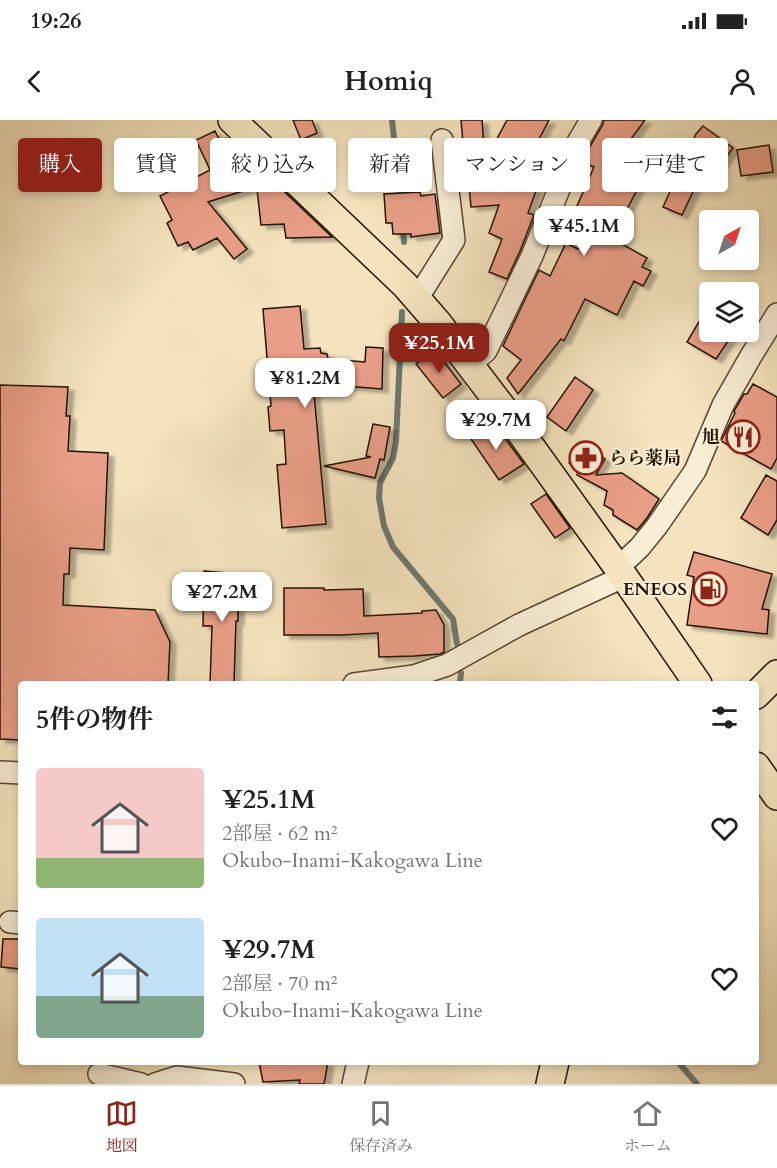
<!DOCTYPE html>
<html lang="ja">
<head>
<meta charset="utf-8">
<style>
	body { margin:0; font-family:Cardo,"Noto Serif JP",serif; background:#f2f2f2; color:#222; height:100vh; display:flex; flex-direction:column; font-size:22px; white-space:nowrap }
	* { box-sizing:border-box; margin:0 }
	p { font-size:20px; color:#767676 }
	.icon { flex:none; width:33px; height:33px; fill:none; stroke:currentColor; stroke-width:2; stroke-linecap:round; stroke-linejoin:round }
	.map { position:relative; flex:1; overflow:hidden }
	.side { position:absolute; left:18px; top:561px; width:741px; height:384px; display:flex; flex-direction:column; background:#fff; border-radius:6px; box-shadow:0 3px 9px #0003 }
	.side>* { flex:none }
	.banner { position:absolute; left:18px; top:18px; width:741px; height:54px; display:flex; gap:12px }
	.needle { width:39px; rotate:39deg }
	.fabs { position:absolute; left:699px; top:90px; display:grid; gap:12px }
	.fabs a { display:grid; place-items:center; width:60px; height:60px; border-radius:6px; background:#fff; box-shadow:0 3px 9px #0003; font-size:30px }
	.price { position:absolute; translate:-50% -51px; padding:0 14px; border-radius:12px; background:#fff; color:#222; font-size:20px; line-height:39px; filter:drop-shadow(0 2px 3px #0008) }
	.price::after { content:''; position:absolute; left:50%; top:36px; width:18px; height:14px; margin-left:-9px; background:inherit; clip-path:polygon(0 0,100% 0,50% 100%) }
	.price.current { background:#8f2418; color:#fff }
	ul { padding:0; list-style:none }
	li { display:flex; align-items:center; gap:18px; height:150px; padding:0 18px }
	li span { display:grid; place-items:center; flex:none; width:168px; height:120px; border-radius:6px; color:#555 }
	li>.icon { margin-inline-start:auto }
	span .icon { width:72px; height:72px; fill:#fffc; stroke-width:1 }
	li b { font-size:26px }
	h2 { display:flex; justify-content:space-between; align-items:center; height:72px; padding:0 18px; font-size:26px }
	.chip { padding:0 21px; border-radius:6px; background:#fff; box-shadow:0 3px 9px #0003; font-size:21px; line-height:54px }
	.chip.current { background:#8f2418; color:#fff }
	.status { display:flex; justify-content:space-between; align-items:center; height:42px; padding:0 30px; background:#fff; direction:ltr }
	.status svg { height:16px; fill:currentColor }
	header { display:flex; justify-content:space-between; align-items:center; height:78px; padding:0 18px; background:#fff; font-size:27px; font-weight:700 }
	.tabs { display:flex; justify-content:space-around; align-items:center; height:84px; border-top:2px solid #e0e0e0; background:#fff; font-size:16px; color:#767676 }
	.tabs a { display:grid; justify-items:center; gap:3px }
	.tabs .current { color:#8f2418 }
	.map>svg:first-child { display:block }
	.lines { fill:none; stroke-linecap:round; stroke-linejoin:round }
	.stream { stroke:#6d7970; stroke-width:6 }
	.building { fill:#e99e87; stroke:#241303; stroke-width:1.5; filter:url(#shadow) }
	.minor-casing { stroke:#584732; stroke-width:24 }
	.major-casing { stroke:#241303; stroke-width:30 }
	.minor { stroke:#f8edd5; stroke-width:21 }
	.major { stroke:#f4e3be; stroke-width:27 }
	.labels { text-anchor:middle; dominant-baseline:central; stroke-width:4.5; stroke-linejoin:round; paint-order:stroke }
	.poi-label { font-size:18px; font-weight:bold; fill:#241303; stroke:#f8edd5; text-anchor:end }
</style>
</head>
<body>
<div class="status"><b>19:26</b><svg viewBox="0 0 49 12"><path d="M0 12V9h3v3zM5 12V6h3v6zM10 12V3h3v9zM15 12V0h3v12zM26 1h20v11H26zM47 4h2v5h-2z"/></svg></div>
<header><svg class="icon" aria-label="back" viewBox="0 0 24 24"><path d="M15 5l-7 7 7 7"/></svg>Homiq<svg class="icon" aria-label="person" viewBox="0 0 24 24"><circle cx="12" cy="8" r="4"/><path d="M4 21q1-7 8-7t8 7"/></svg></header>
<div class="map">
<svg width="777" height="964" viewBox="0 0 777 964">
	<defs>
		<filter id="shadow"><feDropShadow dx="6" dy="4" stdDeviation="1.5" flood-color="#0004"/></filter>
	</defs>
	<rect width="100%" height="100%" fill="#f4e3be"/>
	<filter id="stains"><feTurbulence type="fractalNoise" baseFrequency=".00333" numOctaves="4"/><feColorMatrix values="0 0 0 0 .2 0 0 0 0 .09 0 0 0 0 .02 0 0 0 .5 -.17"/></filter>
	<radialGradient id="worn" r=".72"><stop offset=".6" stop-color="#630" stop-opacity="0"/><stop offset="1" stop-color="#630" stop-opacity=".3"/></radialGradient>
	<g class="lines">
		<!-- stream -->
		<path class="stream" d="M392,0l9,80
			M403,108l1,14
			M402,192l-6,129 -3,17 -13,25 -1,15 5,28 9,21 60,72 4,25
			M460,564l1,-11
			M678,942l19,22"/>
	</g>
	<!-- building -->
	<path class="building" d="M293,0h19l5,13 -16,7z
		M461,0h21l3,41 22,-41h42l-22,42 10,3 -1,3 3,1 -6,18 4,1 -9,25 6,2 -14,36 -13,28 -18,-7 13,-33 -13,-6 10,-28 -28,2 -5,-52h-2z
		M604,0h41l-25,34 28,15 -21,40 -3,-1 -15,29 38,21 -5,9 9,4 -8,15 -9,-5 -17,34 -32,-16 -21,42 -3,-2 -43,55 -11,-16 14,-18 -18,-14 36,-76 11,6 16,-33 12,6 16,-29 -15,-6 2,-5 -4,-3 17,-39 -9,-4v-5l4,-10 13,-22z
		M703,6l30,22 -28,38 -7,-5 -16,34 -19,-8 33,-73z
		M215,11l5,10 6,-3 27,50 -45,14 39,47 -13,10 -17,-21 -24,12 -5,-8 -10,4 -11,-23 5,-3 -12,-24 50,-26 -14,-30z
		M769,25l4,27 -32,4 -4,-26z
		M271,59l61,58 -46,1 -2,-14 -23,1 -5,-45z
		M420,72l1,4 14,-2 5,39 -29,4v-3h-18l-1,-11h-6l-2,-29z
		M710,183v29h24l-18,27 -29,-17z
		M300,186l4,43 16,-1 1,5 6,1 1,5 37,3 1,-15 17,1 -1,41 -50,-4 -1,-5 -18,3 13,141 -44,4 -5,-63 9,-1 -2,-34 -14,1 -2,-24 3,-1 -8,-97z
		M435,230l26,34 -18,14 -27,-34z
		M575,257l18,13 -27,41 -19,-14z
		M753,264l24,13v61l-6,11 -50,-28 14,-28 -1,-1v-1l10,-17h3z
		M0,265l68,2 -2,29h4l-2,35 40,2 -4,97 -34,-2 -1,26h-5l-1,31 92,5 15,32 -2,42h-147v56l-21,-1z
		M492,301l32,43 -25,16 -30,-44z
		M373,304l17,3 -6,33 -4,-1 -5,19 -51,-12 47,-9 -5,-1z
		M581,324l24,15 -9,16 26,-2 37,26 -12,19 -10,12 -24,-15v-5l-9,-5 3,-14 -30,-16 2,-6 -10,-6z
		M766,355l11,6v39l-9,15 -27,-17z
		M546,374l24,34 -15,10 -24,-34z
		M694,432l78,22 -10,35 7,1 -2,24 -80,-9 7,-48 -7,-2z
		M204,451l34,3v47h-2l-2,63h-24l2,-58h-9z
		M284,468h40v2l39,-1 1,27 58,-3v-2l14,-1 8,15v27l-4,2 -26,2 -35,1 -1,-24 -36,2h-58z
		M3,819h18v30l-20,-2z
		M259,942h69l-4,22h-25l1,-4 -37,2z"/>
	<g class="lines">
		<!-- minor casing -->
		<g class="minor-casing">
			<path id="minor" d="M417,179l37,-59 -12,-100
				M470,244l16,-13 46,-95 46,-114 13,-22
				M618,448l22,-21 17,-21 38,-55 28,-66 28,-49 26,-42
				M354,564l60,-8 33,-11 72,-40 104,-48
				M0,652l21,1
				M10,802l11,1
				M99,954l42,10
				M155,964l22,-7 57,7
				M353,964l5,-22"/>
		</g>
		<!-- major casing -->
		<g class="major-casing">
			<path id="major" d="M232,0l173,165 33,38 73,96 107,149 80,116
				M756,575l21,-21
				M756,646l21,30
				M550,964l5,-22"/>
		</g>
		<!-- minor -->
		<use href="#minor" class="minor"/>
		<!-- major -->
		<use href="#major" class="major"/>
	</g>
	<!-- icons -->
	<defs>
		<g id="restaurant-ring" transform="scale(1.725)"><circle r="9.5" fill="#f8edd5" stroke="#8f2418" stroke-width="1.5"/><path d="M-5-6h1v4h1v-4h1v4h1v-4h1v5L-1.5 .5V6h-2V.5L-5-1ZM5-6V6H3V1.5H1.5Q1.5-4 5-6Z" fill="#8f2418"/></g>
		<g id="pharmacy-ring" transform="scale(1.725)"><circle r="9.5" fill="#f8edd5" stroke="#8f2418" stroke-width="1.5"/><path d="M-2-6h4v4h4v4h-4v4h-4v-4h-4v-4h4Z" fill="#8f2418"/></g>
		<g id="fuel-ring" transform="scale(1.725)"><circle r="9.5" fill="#f8edd5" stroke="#8f2418" stroke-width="1.5"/><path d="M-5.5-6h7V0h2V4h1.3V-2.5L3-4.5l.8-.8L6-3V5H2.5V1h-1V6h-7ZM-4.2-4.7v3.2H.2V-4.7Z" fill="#8f2418"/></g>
	</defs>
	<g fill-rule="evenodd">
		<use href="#restaurant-ring" x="743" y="317"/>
		<use href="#pharmacy-ring" x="586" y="338"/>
		<use href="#fuel-ring" x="710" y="469"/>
	</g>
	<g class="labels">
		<!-- poi labels -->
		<g class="poi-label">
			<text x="720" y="317">旭</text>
			<text x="609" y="338" text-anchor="start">らら薬局</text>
			<text x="687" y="469">ENEOS</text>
		</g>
	</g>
	<rect width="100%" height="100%" filter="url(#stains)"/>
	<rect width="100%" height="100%" fill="url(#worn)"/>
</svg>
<div class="fabs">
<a><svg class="needle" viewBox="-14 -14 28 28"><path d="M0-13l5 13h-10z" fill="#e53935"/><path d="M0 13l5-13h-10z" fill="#767676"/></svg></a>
<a><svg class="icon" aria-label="layers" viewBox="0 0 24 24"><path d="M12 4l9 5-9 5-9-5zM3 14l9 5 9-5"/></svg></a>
</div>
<b class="price" style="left:584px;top:137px">¥45.1M</b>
<b class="price current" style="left:439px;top:254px">¥25.1M</b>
<b class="price" style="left:305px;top:289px">¥81.2M</b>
<b class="price" style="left:496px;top:331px">¥29.7M</b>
<b class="price" style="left:222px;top:503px">¥27.2M</b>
<div class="banner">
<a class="chip current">購入</a>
<a class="chip">賃貸</a>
<a class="chip">絞り込み</a>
<a class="chip">新着</a>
<a class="chip">マンション</a>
<a class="chip">一戸建て</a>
</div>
<section class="side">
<h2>5件の物件<svg class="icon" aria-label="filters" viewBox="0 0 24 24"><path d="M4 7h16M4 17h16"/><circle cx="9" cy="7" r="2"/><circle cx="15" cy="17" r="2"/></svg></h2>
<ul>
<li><span style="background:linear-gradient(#f6c9c9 75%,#8fb573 0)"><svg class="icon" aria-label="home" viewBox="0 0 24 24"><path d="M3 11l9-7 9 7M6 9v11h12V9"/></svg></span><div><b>¥25.1M</b><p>2部屋 · 62 m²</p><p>Okubo-Inami-Kakogawa Line</p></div><svg class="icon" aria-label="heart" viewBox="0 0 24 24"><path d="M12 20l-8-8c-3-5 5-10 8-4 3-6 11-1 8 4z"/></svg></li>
<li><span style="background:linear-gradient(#bfe0f5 65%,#7fa58c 0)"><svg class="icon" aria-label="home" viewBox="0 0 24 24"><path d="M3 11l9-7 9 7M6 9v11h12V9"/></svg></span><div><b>¥29.7M</b><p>2部屋 · 70 m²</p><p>Okubo-Inami-Kakogawa Line</p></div><svg class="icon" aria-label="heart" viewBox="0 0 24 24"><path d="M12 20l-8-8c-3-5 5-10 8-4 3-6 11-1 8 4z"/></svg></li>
</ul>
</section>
</div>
<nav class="tabs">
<a class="current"><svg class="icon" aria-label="map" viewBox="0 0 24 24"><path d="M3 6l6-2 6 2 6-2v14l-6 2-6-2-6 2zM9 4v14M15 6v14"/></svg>地図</a>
<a><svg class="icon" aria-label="saved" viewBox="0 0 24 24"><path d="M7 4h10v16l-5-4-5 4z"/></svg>保存済み</a>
<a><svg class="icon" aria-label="home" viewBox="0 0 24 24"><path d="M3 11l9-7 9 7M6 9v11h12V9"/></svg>ホーム</a>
</nav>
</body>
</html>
